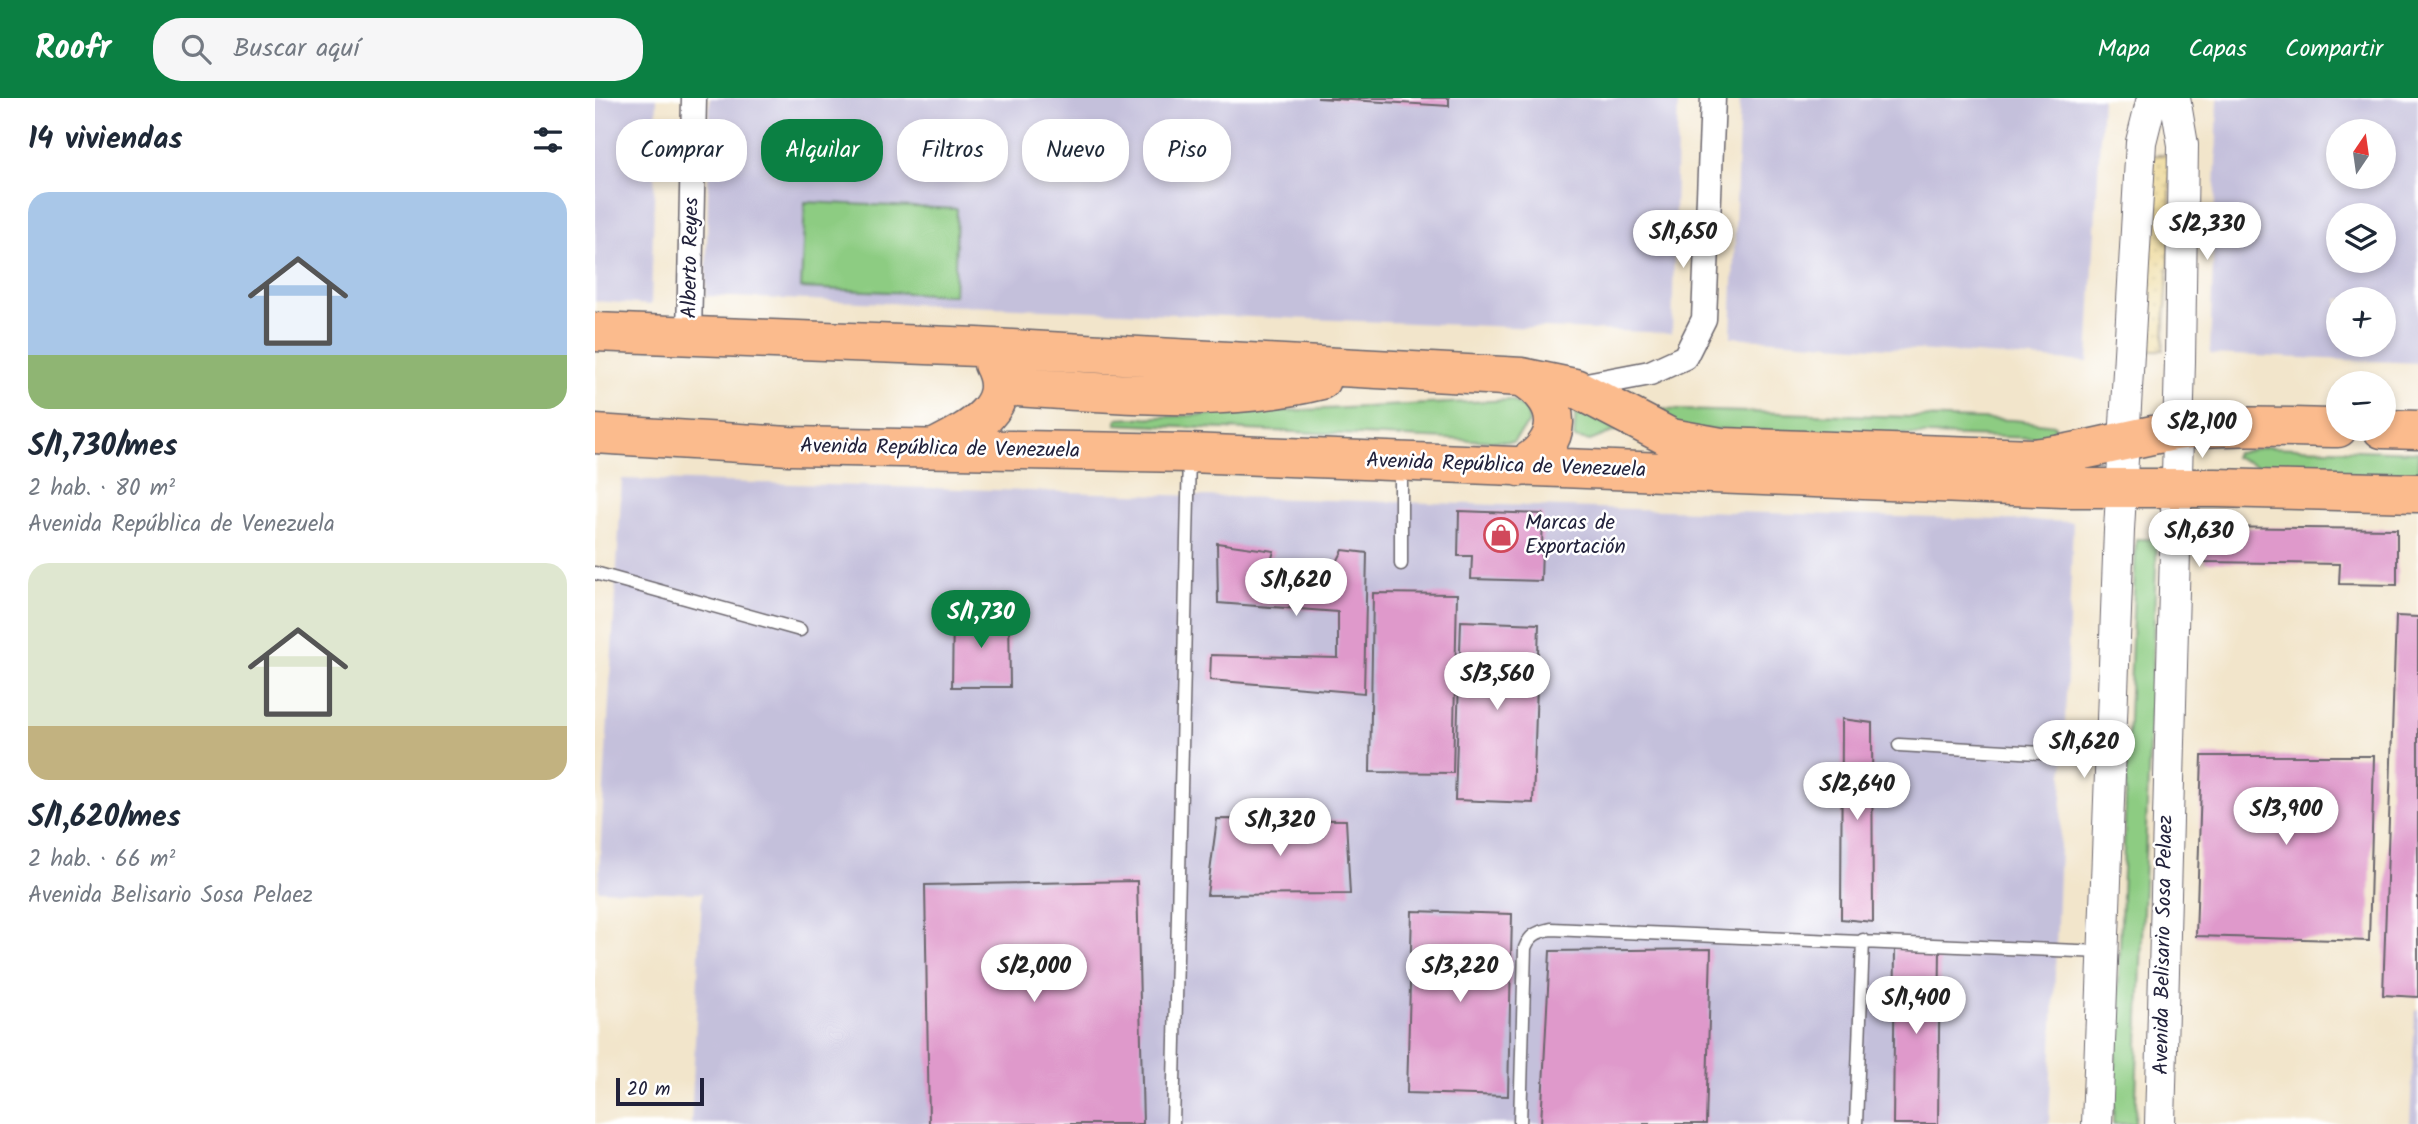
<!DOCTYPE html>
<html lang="es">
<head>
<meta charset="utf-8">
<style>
	body { margin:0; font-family:Kalam,sans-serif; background:#f6f6f7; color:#1f2937; height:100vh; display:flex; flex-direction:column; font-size:26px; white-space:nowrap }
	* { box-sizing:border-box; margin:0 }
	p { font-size:23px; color:#747a83 }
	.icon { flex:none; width:38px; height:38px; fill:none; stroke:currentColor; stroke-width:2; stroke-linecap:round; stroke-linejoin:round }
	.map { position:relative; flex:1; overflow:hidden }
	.drawer { display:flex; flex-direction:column; background:#fff; width:595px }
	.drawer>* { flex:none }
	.top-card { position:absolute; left:21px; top:21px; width:665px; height:63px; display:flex; gap:14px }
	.needle { width:46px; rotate:13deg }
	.buttons { position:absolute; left:1731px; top:21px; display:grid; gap:14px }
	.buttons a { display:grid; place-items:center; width:70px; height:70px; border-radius:50%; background:#fff; box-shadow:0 4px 10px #0003; font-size:35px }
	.scale { position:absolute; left:21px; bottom:18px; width:88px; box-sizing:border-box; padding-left:7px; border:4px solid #22223b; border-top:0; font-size:19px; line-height:24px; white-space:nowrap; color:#22223b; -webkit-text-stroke:5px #fff; paint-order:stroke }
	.price { position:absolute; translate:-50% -60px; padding:0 16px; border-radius:24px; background:#fff; color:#222; font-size:23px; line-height:46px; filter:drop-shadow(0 2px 4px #0008) }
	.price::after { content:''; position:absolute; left:50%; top:42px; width:21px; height:16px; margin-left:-10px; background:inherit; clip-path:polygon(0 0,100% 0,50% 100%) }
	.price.active { background:#0b8043; color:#fff }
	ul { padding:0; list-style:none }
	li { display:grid; align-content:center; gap:14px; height:371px; padding:0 28px }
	li span { display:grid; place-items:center; height:217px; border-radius:21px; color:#555 }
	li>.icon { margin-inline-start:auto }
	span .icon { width:126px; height:126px; fill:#fffc; stroke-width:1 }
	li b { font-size:30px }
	h2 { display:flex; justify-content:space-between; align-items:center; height:84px; padding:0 28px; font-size:30px }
	.chip { padding:0 24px; border-radius:28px; background:#fff; box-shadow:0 4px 10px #0003; font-size:24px; line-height:63px }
	.chip.active { background:#0b8043; color:#fff }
	header { display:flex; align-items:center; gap:42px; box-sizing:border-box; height:98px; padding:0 35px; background:#0b8043; color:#fff }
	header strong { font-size:33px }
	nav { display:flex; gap:38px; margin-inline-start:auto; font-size:24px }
	.search { width:490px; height:63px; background:#f6f6f7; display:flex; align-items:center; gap:18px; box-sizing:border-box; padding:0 24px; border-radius:28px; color:#747a83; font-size:26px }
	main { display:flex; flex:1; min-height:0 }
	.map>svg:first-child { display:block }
	.industrial { fill:#c4c0db; fill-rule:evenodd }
	.green { fill:#8dcc82; stroke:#58775e; stroke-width:2 }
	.sand { fill:url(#sand-dots); stroke:#887e6c; stroke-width:2 }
	.building { fill:#df99cb }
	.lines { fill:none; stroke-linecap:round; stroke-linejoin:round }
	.service-casing { stroke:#6b666d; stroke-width:15 }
	.minor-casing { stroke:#6b666d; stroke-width:27 }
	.tertiary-casing { stroke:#6b666d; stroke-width:32 }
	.primary-casing { stroke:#6b666d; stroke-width:41 }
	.service { stroke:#fff; stroke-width:12 }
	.minor { stroke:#fff; stroke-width:24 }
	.tertiary { stroke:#fff; stroke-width:30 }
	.primary { stroke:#fbbb8d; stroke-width:38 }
	.labels { text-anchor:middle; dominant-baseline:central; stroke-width:5; stroke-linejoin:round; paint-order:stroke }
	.street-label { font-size:21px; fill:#22223b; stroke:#fff }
	.poi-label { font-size:21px; fill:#22223b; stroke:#fff; text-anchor:start }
</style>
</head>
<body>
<header>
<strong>Roofr</strong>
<div class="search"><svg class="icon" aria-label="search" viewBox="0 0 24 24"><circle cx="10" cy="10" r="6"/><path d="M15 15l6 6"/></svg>Buscar aquí</div>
<nav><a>Mapa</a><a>Capas</a><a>Compartir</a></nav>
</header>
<main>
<section class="drawer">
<h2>14 viviendas<svg class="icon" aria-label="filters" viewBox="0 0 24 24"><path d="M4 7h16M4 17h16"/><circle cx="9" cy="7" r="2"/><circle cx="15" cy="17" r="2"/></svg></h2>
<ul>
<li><span style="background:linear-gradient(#a9c7e8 75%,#8fb573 0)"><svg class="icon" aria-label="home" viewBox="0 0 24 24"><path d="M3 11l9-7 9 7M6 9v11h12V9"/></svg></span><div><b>S/1,730/mes</b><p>2 hab. · 80 m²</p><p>Avenida República de Venezuela</p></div></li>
<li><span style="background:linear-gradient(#dfe7d0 75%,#c2b280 0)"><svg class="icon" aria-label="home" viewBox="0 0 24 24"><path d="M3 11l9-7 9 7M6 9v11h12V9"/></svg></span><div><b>S/1,620/mes</b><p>2 hab. · 66 m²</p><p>Avenida Belisario Sosa Pelaez</p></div></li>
</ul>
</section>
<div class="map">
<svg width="1823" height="1026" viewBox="0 0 1823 1026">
	<defs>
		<pattern id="sand-dots" width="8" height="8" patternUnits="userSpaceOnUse" patternTransform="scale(1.75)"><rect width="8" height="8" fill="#eeda9e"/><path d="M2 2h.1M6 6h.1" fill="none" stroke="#ccbb89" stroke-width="1.8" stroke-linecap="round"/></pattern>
	</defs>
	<rect width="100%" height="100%" fill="#fff"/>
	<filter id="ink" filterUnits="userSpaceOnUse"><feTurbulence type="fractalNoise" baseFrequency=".0143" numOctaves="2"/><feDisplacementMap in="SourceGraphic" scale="14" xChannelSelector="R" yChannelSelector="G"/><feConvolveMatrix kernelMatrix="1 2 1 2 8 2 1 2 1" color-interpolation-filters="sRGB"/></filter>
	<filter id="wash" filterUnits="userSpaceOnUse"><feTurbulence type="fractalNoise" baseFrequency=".00686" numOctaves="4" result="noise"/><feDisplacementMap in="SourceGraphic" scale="28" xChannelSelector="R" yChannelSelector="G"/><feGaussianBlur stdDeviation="1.57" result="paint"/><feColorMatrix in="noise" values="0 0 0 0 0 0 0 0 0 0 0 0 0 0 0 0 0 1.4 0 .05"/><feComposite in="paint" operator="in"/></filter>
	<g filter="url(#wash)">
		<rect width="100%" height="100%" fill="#f2e5cb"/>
		<!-- industrial -->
		<path class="industrial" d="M0,0h62l-6,207 -56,-4z
			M115,0h968l-6,235 -966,-37z
			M1145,0h362l-14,264 -357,-25z
			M1623,0h200v265l-208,-9zM1788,33v46h-45v-46zM1788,117v46h-45v-46zM1743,201h45v46h-45z
			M27,381l1451,43 -24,602h-1358l11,-231 -104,-3z
			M1820,911l3,1v114h-8z"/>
		<!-- green -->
		<path class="green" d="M210,104l152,7 -3,86 -153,-7z
			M916,302l16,10 2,13 -16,19 -397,-18 1,-5z
			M981,309l438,13 41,5 -2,12 -12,1 -416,-11 -35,14 -16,-3z
			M1671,349l152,5v25l-144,-5 -40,-15 2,-4z
			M1541,441h21l-22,585h-22z"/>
		<!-- sand -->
		<path class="sand" d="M1575,56v94l-7,102h-20l6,-194z"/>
		<g id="blocks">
			<!-- building -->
			<path class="building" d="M722,0h132v8z
				M864,413l84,3 -2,67 -70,-2 1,-23h-14z
				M1610,429l192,2v56l-58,-1 1,-20 -135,-2z
				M622,445l57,8 -5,17 62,6 12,-24 24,3 -3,140 -154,-13 1,-25 127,3v-46l-120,-9z
				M778,495l84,1 -4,179 -83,-1z
				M414,514l1,75h-58l1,-73z
				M1801,518l22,1v380l-35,-2z
				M866,523l78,3 -6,179 -78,-3z
				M1247,621l30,4 1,199 -32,-3z
				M1607,658h172l-5,185 -173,-5z
				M622,721l129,1 4,74 -143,1z
				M542,783l6,243h-214l-4,-239z
				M817,813l100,3 -4,182 -101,-3z
				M1300,849l45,1 -2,176h-45z
				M1116,851l-5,175h-165l9,-173z"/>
		</g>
	</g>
	<g filter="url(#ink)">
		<use href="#blocks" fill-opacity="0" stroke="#6b666d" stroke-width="2"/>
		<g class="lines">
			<!-- service casing -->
			<g class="service-casing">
				<path id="service" d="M806,466v-98
					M0,475l205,57
					M1304,647l211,12
					M578,1026l16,-668
					M925,1026l5,-176c5,-13 12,-16 26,-19l551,23
					M1261,1026l7,-184"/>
			</g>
			<!-- minor casing -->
			<g class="minor-casing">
				<path id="minor" d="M94,237l5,-237
					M981,289l74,-14 35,-16 19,-38 9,-221"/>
			</g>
			<!-- tertiary casing -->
			<g class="tertiary-casing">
				<path id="tertiary" d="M1502,1026l22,-594 22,-388 11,-44
					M1565,1026l20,-763 3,-216 -8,-47"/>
			</g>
			<!-- primary casing -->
			<g class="primary-casing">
				<path id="primary" d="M0,234l382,15 545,30 53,11 96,50 50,9 312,11c48,-4 94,-20 143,-27 53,-7 108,-4 162,-3
					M404,288c106,6 219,20 322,-6
					M1787,331l36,1
					M0,336l194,12 400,7 873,35h154l202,5
					M340,350c33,-17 81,-40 58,-84
					M925,369c44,-23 46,-65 2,-90"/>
			</g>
			<!-- service -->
			<use href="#service" class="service"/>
			<!-- minor -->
			<use href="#minor" class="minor"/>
			<!-- tertiary -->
			<use href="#tertiary" class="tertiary"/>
			<!-- primary -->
			<use href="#primary" class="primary"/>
		</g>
	</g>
	<!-- icons -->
	<defs>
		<g id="shop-ring" transform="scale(1.75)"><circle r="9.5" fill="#fff" stroke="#d1495b" stroke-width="1.5"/><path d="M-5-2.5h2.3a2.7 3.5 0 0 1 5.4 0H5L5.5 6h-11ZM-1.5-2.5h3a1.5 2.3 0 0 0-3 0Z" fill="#d1495b"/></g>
	</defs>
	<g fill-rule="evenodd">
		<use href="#shop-ring" x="906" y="437"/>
	</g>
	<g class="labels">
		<!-- street labels -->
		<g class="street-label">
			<text transform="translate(96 160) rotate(-89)">Alberto Reyes</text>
			<text transform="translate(345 351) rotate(1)">Avenida República de Venezuela</text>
			<text transform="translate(911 368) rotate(2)">Avenida República de Venezuela</text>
			<text transform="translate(1569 847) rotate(-89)">Avenida Belisario Sosa Pelaez</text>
		</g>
		<!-- poi labels -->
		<g class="poi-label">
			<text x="930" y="425">Marcas de<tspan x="930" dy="24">Exportación</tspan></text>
		</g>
	</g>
</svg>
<div class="buttons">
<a><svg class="needle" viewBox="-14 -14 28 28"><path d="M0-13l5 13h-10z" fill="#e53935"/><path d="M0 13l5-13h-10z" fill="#747a83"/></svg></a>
<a><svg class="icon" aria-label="layers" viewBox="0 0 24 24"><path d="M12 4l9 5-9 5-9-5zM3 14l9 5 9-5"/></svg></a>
<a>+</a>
<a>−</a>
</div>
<div class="scale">20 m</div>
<b class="price" style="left:1612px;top:164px">S/2,330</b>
<b class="price" style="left:1088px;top:172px">S/1,650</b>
<b class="price" style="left:1607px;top:362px">S/2,100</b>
<b class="price" style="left:1604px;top:471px">S/1,630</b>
<b class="price" style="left:701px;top:520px">S/1,620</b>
<b class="price active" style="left:386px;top:552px">S/1,730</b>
<b class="price" style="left:902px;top:614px">S/3,560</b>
<b class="price" style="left:1489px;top:682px">S/1,620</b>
<b class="price" style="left:1262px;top:724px">S/2,640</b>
<b class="price" style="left:1691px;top:749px">S/3,900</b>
<b class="price" style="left:685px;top:760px">S/1,320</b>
<b class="price" style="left:439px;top:906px">S/2,000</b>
<b class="price" style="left:865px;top:906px">S/3,220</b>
<b class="price" style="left:1321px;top:938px">S/1,400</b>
<div class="top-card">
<a class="chip">Comprar</a>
<a class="chip active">Alquilar</a>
<a class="chip">Filtros</a>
<a class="chip">Nuevo</a>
<a class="chip">Piso</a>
</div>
</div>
</main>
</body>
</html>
